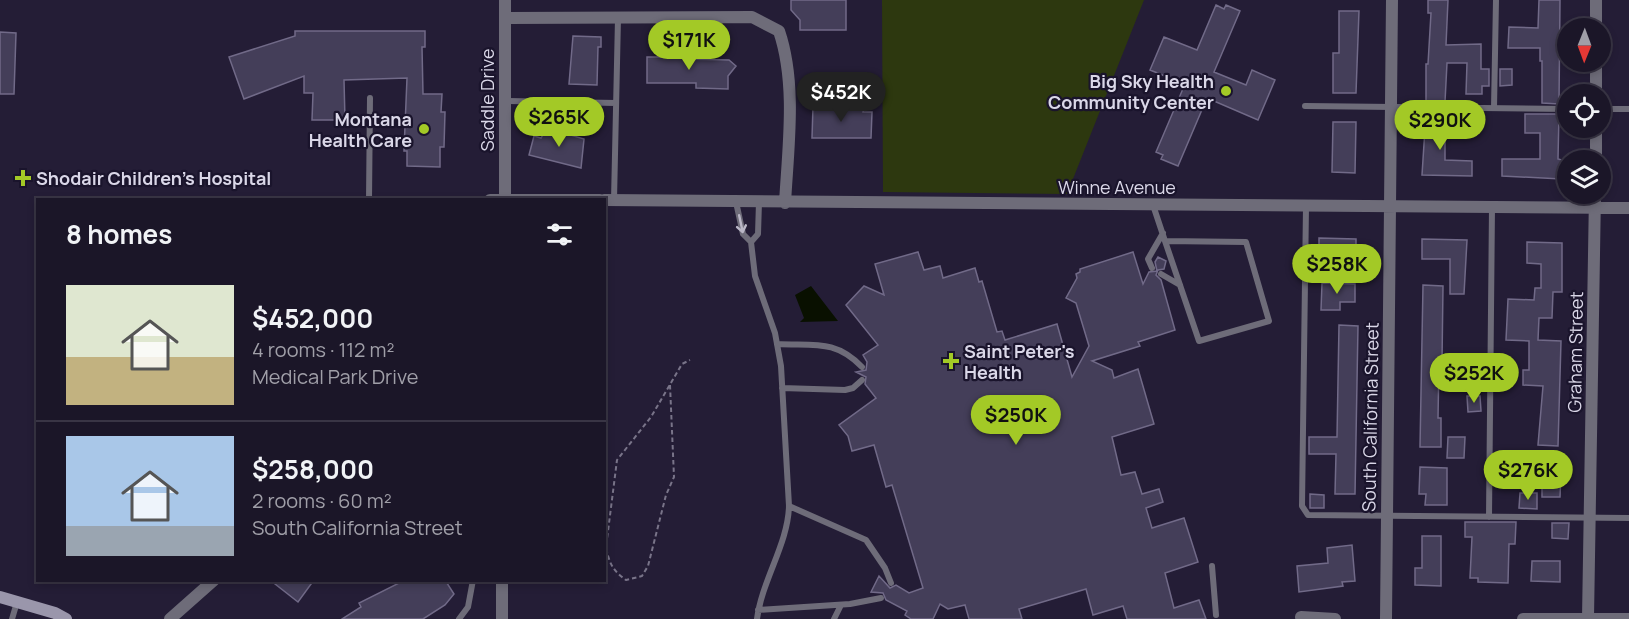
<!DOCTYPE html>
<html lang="en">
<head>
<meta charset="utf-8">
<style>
	body { margin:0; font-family:Manrope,sans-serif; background:#282334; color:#f1f3f6; height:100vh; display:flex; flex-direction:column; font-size:22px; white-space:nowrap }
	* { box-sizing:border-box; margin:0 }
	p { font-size:20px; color:#a09fa8 }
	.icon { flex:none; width:33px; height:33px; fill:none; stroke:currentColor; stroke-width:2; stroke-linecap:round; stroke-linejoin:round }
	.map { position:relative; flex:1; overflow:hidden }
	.drawer { position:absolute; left:36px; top:198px; width:570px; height:384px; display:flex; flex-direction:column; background:#1b1628; border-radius:0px; box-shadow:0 3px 9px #0003,0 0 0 2px #393545 }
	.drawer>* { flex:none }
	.needle { width:39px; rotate:181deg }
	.buttons { position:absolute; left:1557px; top:18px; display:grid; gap:12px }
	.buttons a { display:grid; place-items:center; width:54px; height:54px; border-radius:50%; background:#1b1628; box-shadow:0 3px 9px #0003,0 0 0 2px #393545; font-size:30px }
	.price { position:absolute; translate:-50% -51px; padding:0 14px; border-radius:21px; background:#a3c926; color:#111; font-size:20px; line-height:39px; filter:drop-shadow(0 2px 3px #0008) }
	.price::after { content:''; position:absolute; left:50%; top:36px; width:18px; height:14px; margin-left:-9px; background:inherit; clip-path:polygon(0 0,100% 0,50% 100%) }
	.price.selected { background:#222; color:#fff }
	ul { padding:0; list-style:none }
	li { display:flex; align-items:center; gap:18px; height:150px; padding:0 30px }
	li+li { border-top:2px solid #393545 }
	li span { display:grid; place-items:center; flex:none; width:168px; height:120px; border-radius:0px; color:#555 }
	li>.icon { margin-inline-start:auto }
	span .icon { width:72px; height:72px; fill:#fffc; stroke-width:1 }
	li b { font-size:26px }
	h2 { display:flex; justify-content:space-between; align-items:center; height:72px; padding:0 30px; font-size:26px }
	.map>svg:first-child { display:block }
	.green { fill:#2d380f }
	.water { fill:#091000 }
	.building { fill:#443e59; stroke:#716a88; stroke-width:1.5 }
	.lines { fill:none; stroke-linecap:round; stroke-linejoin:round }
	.path { stroke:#797489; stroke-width:2; stroke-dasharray:4.5 3; stroke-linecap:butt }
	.service { stroke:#6e6c79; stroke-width:6 }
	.minor { stroke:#6e6c79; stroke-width:12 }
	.tertiary { stroke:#6e6c79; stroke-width:12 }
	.secondary { stroke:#9a96ab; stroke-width:12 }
	.oneway { stroke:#bab7c7 }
	.poi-dot { fill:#a3c926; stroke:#1a142c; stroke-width:2 }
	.labels { text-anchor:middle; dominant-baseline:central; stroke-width:4.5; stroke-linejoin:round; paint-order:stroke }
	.poi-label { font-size:18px; font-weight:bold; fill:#dad7e8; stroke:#1a142c; text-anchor:end }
	.street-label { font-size:18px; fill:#dad7e8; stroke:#1a142c }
</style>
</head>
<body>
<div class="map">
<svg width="1629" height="619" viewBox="0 0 1629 619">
	<rect width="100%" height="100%" fill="#241d36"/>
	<!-- green -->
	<path class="green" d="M882,0h262l-77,194 -184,-2z"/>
	<!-- water -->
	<path class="water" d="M811,286l27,35 -38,1 4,-4 -9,-23z"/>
	<!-- building -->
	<path class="building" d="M791,0h55v30h-46v-10l-9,-10z
		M1428,0h20l-2,45 35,-1v25h8v17h-7v8h-16l1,-31h-20l-2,39h-19v-38h2l3,-51h-3z
		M1539,0h21l-1,104 -17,-1v-42h-2v-13h-32l1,-21 29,1z
		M1216,5l8,4 2,-4 14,6 -26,61 32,13 6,-15 23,10 -17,40 -51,-22 -29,68 -17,-7 2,-4 -7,-3 29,-68 -35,-14 14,-33 33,13z
		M1339,11h20l-3,82h-23v-40h6z
		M295,31h130v16h-3l1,47h19l-1,18h4l-1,35h-4v20l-33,-1v-15h-3l3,-73 -63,2 1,40h-33l1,-27h-9v-17l-60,23 -15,-42 66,-21z
		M0,32l16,1 -2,61h-14z
		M573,36l28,1v10h-3l-1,38 -28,-1z
		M661,55h23v4l45,1 7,6 -8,10v13l-32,-1v-5h-49v-26h14z
		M1500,69h12v16l-12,1z
		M813,106l51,1 -1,5h9l-1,26h-59z
		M1426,113h19v47l27,1v15l-50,-1z
		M1525,114h34l-1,45 4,1 -1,19 -59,-3v-17h38v-26h-15z
		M1333,122h23l-1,51 -23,-1z
		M547,128l37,11 -3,29 -52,-13 5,-19 7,2z
		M1319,238l37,1v18l-37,-1z
		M1422,239l45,1 -3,54h-14v-35h-28z
		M1527,242l35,1v49h-9l-1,26h-13l-1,22 23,1 -3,105 -20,-1 5,-59 -20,-1v-15h6v-29l-23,-1 2,-41 26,1 1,-12h6v-24l-14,-1z
		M918,252l6,18 16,-4 3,12 32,-10 4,14 3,-1 15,51 5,-1 3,9 52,-16 15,53 17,-31 -13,-43 -10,-5 11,-20 -1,-4 4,-2v-3l53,-17 10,32 6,-12 8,-1 -2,-9 3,-5 8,4 -2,8 -6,1 -2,5 5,5 14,50 -37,12 2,4 -48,15 20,9 2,8 24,-9 16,55 -42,13 9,38 14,-3 7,22 17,-5 4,13 -17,6 6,20 32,-10 14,44 -33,11 9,35 25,-8 7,19h-79l-4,-13 -30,9 -7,-26 -67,20 3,10h-53l-4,-14 -17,4 -8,-5 -7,15h-22l-6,-4 2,-4 -21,-11 -3,-7 -12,-1 8,-16 11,12 6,-3 13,8 14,-5 -31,-103 -6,2 -12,-42 -22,6 -4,-15 -9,-11 37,-27 -11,-14 1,-7 -10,-5 10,-2 1,-8 -4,-7 15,-10 -32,-40 18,-19 20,9 -9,-31z
		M1322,283l33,1v18h-15v8h-19z
		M1423,285l20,1 -1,76h-3l-1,56h3v29h-21z
		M1339,325l19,1 -3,168h-20l1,-40h-27v-17h28z
		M1467,396h13l1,15 -13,1z
		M1448,437h17l-1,21h-17z
		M1420,467l27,1v37h-22l1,-11h-7z
		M1542,472h19l-1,25h-18z
		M1520,493h17v16l-18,-1z
		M1310,494l14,1v13h-14z
		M1465,522h51l-1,22h-6l-1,39 -30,-1v-4h-8l2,-41h-7z
		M1552,523h17l-1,16 -16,-1z
		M1422,536h19v50l-26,-1v-17h7z
		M1352,545l3,36 -13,1 1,4 -44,6 -2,-26 31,-3 -1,-15z
		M1532,561h28v21l-29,-1z
		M270,580h44l-16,22z
		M405,580h40l9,14 -9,11 -22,14h-81l19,-12 -2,-4z"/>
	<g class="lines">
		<!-- path -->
		<path class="path" d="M670,385l4,92 -8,18 -18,71 -6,10 -16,4c-13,-9 -17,-17 -20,-33l11,-87 34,-43 31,-53 8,-4"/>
		<!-- service -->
		<path class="service" d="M505,101l111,2
			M1305,106l263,3
			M1494,108l2,-108
			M1600,109h29
			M369,200l1,-102
			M614,200l4,-182
			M736,202l7,32 8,8 4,34 20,57 6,33 8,140c-1,38 -27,74 -32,113
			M1153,205l12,36 34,100 70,-20 -23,-79 -81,-1
			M1306,206l-4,300 6,9 321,3
			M751,242l7,-8 1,-32
			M1152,268l-4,-9 15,-26
			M1161,274l19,11
			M777,344c37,2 58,-5 85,23
			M782,388l63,2 8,-2 9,-8
			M789,506l77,34 19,28 6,15
			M1489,517l3,-310
			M1212,566l4,49
			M758,610l92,-6 31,-6
			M12,619l5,-17
			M459,619l9,-12 5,-27
			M834,619l7,-14"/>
		<!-- minor -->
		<path class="minor" d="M505,18l247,-1 27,14c18,53 9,117 6,172
			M1596,28v-28
			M1596,94v-32
			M1596,160v-32
			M490,200h110
			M604,200l1025,8
			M1301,617l34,2
			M1588,618l7,-424
			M170,619l44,-39
			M1386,619l6,-619
			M1523,619h106"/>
		<!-- tertiary -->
		<path class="tertiary" d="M505,200v-200
			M502,619v-39"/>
		<!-- secondary -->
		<path class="secondary" d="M0,597l55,16 11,6"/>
	</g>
	<!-- one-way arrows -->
	<defs><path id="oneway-shaft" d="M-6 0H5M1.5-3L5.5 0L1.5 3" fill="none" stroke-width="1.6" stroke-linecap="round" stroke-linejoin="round" transform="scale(1.5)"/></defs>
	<use class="oneway" href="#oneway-shaft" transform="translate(741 224) rotate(78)"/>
	<!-- markers -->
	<g class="poi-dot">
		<circle cx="1226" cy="91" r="6"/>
		<circle cx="424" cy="129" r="6"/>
		<path d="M20 169h6v6h6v6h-6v6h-6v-6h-6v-6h6z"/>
		<path d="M948 352h6v6h6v6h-6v6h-6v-6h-6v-6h6z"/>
	</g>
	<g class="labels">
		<!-- poi labels -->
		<g class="poi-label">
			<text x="1214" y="81">Big Sky Health<tspan x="1214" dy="21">Community Center</tspan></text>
			<text x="412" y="119">Montana<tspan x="412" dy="21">Health Care</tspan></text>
			<text x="36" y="178" text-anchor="start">Shodair Children's Hospital</text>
			<text x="964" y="351" text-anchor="start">Saint Peter's<tspan x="964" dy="21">Health</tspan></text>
		</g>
		<!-- street labels -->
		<g class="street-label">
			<text transform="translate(487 100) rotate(-90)">Saddle Drive</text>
			<text x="1117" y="187">Winne Avenue</text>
			<text transform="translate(1575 352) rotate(-89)">Graham Street</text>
			<text transform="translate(1370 417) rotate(-89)">South California Street</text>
		</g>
	</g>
</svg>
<div class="buttons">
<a><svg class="needle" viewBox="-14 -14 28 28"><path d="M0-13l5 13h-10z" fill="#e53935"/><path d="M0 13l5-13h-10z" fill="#a09fa8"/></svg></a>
<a><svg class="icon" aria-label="locate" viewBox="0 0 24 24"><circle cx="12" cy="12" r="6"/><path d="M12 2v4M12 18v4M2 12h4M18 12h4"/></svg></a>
<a><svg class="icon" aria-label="layers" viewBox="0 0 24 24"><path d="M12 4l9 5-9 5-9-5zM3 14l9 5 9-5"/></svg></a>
</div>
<b class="price" style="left:689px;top:71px">$171K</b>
<b class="price selected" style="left:841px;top:123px">$452K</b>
<b class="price" style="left:559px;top:148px">$265K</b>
<b class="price" style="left:1440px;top:151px">$290K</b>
<b class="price" style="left:1337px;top:295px">$258K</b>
<b class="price" style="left:1474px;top:404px">$252K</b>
<b class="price" style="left:1016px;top:446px">$250K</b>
<b class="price" style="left:1528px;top:501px">$276K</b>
<section class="drawer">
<h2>8 homes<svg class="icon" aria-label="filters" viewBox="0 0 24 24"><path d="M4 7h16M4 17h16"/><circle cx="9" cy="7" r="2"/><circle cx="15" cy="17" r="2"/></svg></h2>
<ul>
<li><span style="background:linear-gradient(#dfe7d0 60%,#c2b280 0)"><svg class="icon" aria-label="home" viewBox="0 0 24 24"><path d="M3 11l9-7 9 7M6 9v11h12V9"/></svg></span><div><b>$452,000</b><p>4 rooms · 112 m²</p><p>Medical Park Drive</p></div></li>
<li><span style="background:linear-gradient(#a9c7e8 75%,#9aa5b1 0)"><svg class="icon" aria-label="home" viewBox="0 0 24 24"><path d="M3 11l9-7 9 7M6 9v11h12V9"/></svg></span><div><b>$258,000</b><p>2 rooms · 60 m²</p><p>South California Street</p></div></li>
</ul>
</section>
</div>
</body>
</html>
